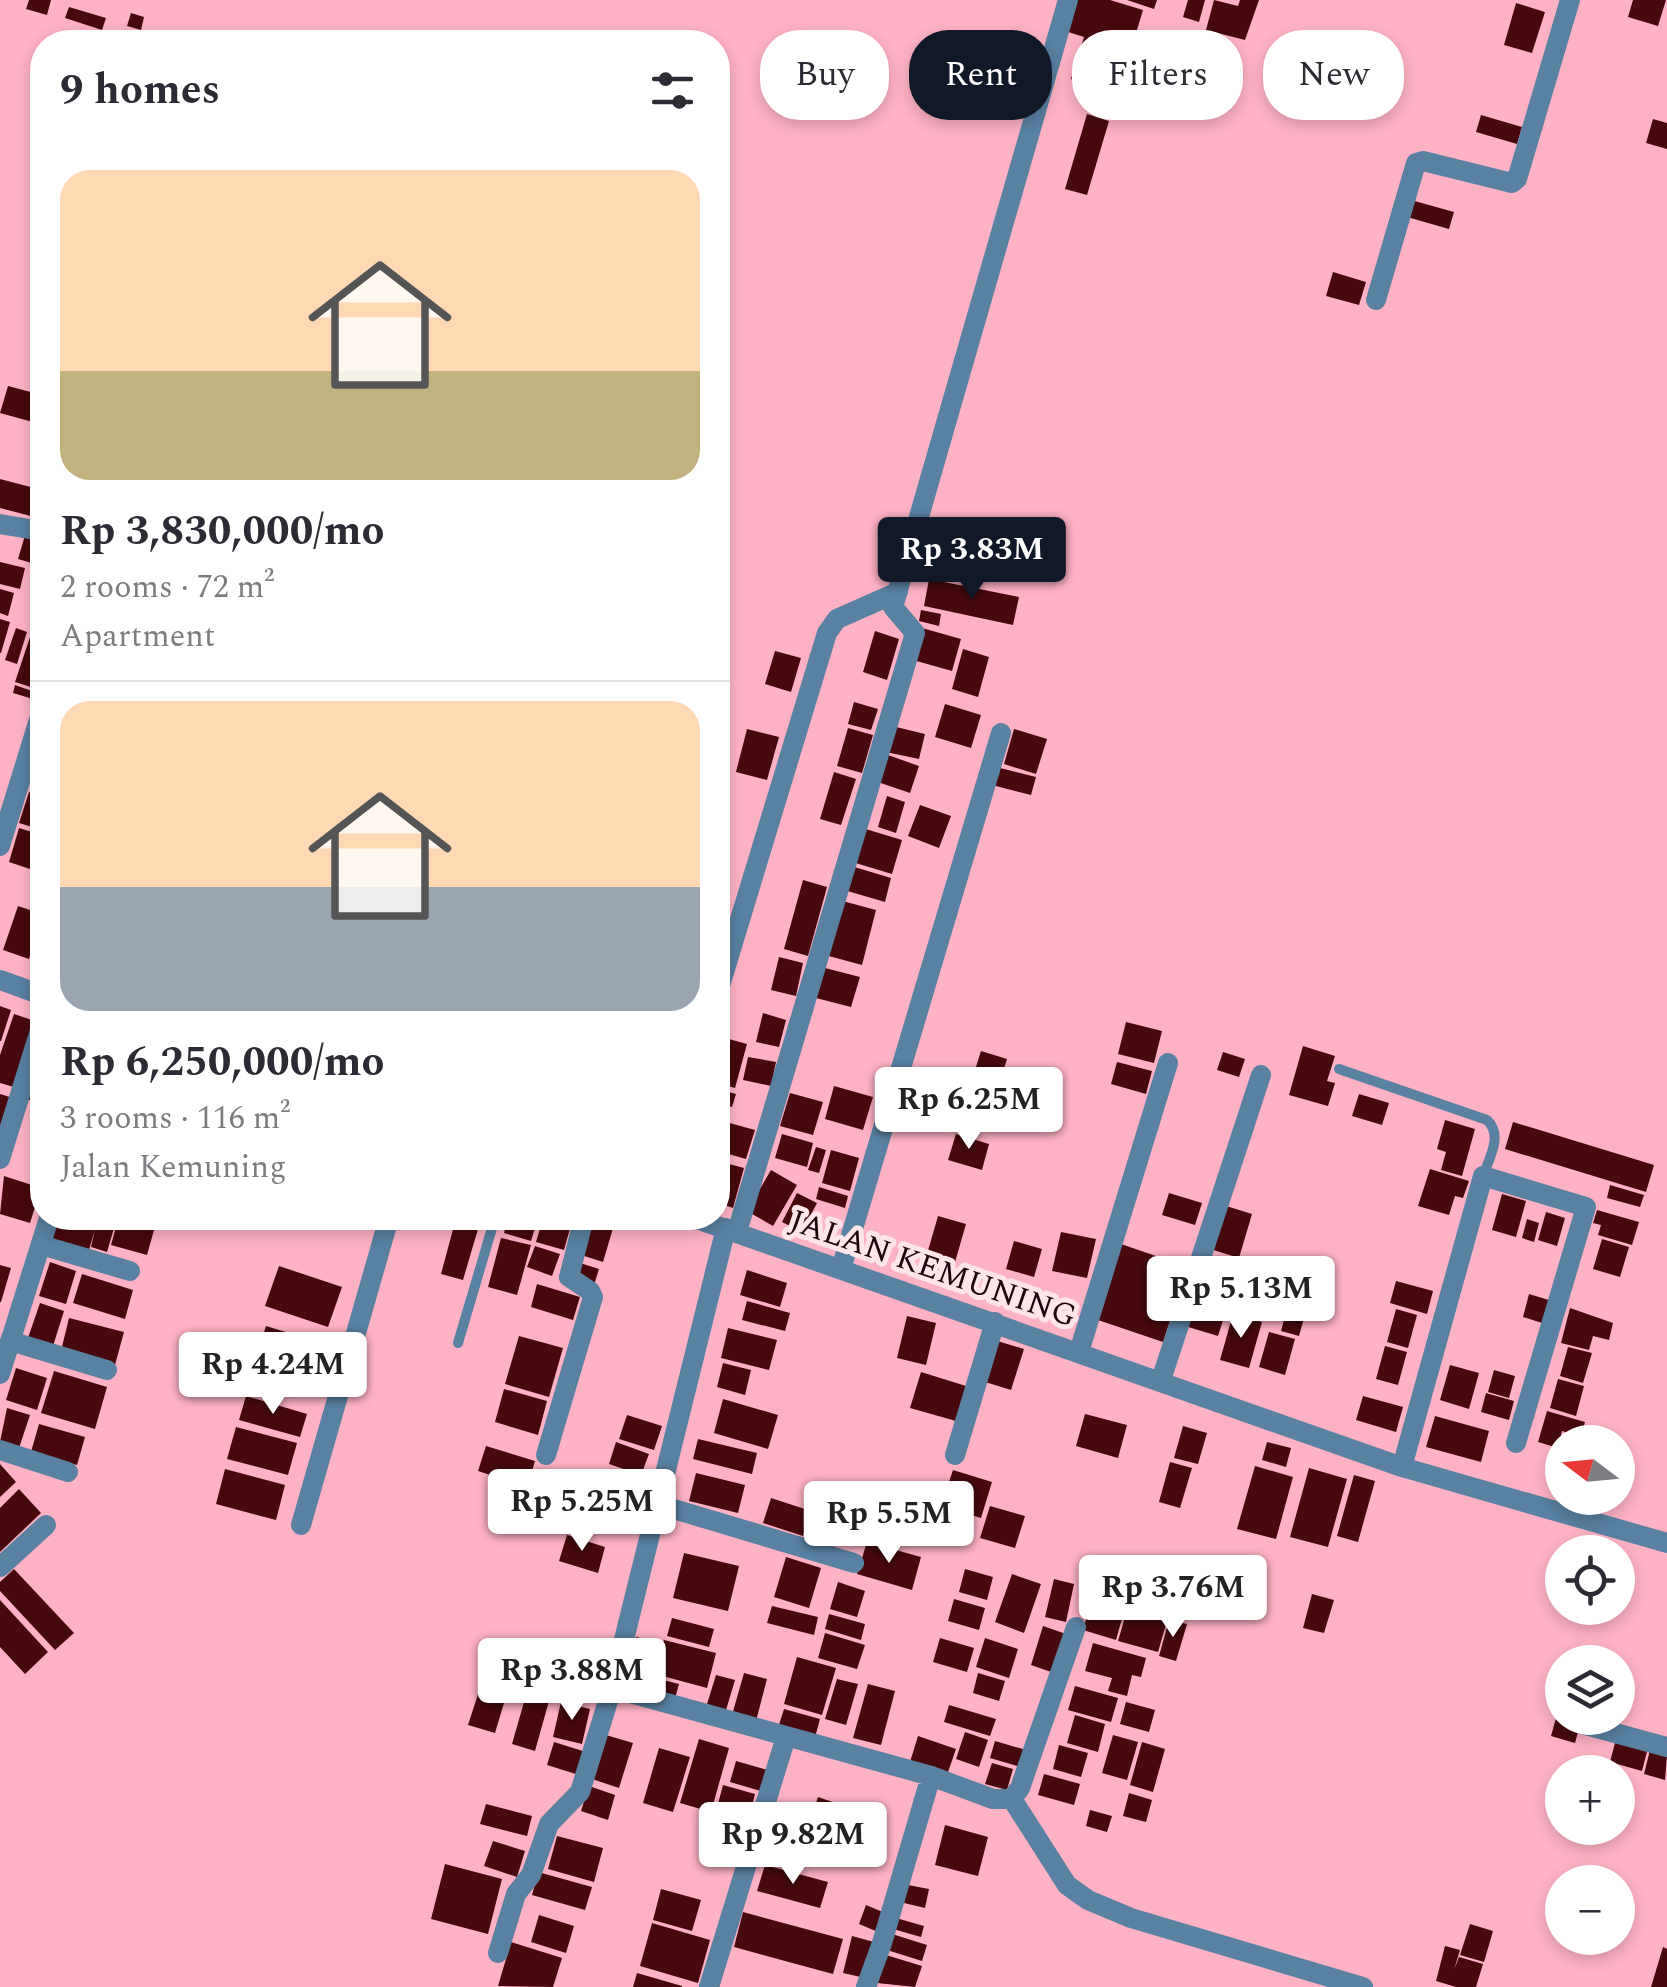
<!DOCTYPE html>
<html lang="en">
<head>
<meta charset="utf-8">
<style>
	body { margin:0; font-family:Spectral,serif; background:#f7f7f7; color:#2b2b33; height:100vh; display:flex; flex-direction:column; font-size:38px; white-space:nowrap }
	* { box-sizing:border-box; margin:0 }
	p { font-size:32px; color:#7c7c81 }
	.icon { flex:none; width:55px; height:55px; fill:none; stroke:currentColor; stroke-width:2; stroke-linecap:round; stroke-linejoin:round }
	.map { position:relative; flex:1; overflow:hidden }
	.drawer { position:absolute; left:30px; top:30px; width:700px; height:1200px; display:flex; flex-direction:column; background:#fff; border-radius:40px; box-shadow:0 5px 15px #0003 }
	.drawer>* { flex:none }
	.hud { position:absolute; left:760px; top:30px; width:755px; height:90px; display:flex; gap:20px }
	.needle { width:65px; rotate:286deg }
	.fabs { position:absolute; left:1545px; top:1425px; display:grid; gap:20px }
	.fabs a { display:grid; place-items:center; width:90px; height:90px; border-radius:50%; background:#fff; box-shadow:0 5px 15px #0003; font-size:50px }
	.price { position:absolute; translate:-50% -85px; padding:0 22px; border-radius:10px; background:#fff; color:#222; font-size:32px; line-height:65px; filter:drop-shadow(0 2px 5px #0008) }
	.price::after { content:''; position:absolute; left:50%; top:60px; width:30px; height:22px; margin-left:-15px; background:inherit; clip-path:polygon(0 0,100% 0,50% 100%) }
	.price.current { background:#111827; color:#fff }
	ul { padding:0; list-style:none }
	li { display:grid; align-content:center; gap:20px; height:530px; padding:0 30px }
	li+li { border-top:2px solid #e1e1e2 }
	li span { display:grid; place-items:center; height:310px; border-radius:30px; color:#555 }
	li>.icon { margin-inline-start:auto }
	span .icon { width:180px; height:180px; fill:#fffc; stroke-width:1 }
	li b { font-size:42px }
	h2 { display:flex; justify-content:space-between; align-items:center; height:120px; padding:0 30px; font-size:42px }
	.chip { padding:0 35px; border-radius:40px; background:#fff; box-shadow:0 5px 15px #0003; font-size:35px; line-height:90px }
	.chip.current { background:#111827; color:#fff }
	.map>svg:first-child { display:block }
	.building { fill:#47090d }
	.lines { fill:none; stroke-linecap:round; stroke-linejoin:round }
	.lane { stroke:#5881a2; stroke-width:10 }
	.street { stroke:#5881a2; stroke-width:20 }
	.labels { text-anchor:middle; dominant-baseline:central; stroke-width:10; stroke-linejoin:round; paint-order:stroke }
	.street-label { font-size:32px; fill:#1e050d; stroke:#fde5ea }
</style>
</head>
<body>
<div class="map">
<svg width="1667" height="1987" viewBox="0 0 1667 1987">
	<rect width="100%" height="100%" fill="#ffb2c5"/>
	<!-- building -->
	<path class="building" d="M29,0h22l-4,15 -21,-6z
		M1075,0h35l33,10 -25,83 -47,-14 13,-42 -19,-6z
		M1127,0h30l-3,9z
		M1188,0h17l-6,22 -16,-5z
		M1214,0l24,6 2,-6h19l-14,40 -39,-10z
		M1633,0h33l-8,26 -30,-9z
		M1516,3l29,9 -13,41 -28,-8z
		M69,7l37,11 -4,12 -37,-12z
		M131,13l13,4 -3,13 -14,-4z
		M169,30l38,12h-42z
		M1087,114l22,7 -22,74 -22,-6z
		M1481,115l41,12 -5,17 -41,-12z
		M1653,119l14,4v26l-21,-6z
		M1411,200l43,12 -5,17 -42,-12z
		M1333,272l33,10 -7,23 -33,-9z
		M8,386l34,9 -2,29 -40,-11z
		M0,479l42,11v29l-42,-11z
		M26,532l16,5v29l-24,-7z
		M0,562l25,6 -5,21 -20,-5z
		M929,579l90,18 -6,28 -89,-19z
		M0,589l14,4 -6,23 -8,-3z
		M921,610l20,4 -2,12 -20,-5z
		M0,619l10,3 -9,31h-1z
		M34,625l8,3v45l-5,16 -22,-7z
		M16,628l11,4 -10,32 -12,-4z
		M922,628l39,11 -9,32 -39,-11z
		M875,631l24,8 -12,41 -24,-8z
		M963,649l26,8 -11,40 -26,-8z
		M775,651l26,7 -10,34 -26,-8z
		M15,685l20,7 -2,7 -20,-6z
		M854,702l24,7 -7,21 -23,-6z
		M945,704l36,11 -10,33 -36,-11z
		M892,726l33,8 -6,25 -33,-7z
		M848,728l25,7 -11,38 -25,-7z
		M747,729l32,8 -12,43 -31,-8z
		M1014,729l33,10 -11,35 -32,-10z
		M885,754l34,12 -9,27 -35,-12z
		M996,767l40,10 -5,18 -39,-10z
		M834,772l22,7 -15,46 -21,-6z
		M29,792l13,4v34l-23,-7z
		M887,796l18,6 -9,31 -18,-6z
		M920,805l31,11 -12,32 -31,-12z
		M859,827l43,13 -10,34 -43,-13z
		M19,828l23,7v38l-33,-11z
		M851,866l40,12 -6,24 -41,-12z
		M803,880l24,7 -19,69 -24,-7z
		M839,900l37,10 -14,55 -37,-10z
		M18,906l24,8 -13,45 -26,-9z
		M42,936v23l-7,-2z
		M779,957l24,6 -7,33 -25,-6z
		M821,967l39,10 -9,30 -39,-10z
		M0,1006l11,4 -10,31h-1z
		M763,1013l23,7 -7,27 -23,-5z
		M14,1014l24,8 -21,66 -17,-5v-28z
		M1126,1022l36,9 -8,32 -36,-9z
		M718,1036l29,8 -12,44 -17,-5z
		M1303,1046l32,10 -8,25 8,2 -7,23 -39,-11z
		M981,1051l26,8 -11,35 -26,-8z
		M1223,1052l22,7 -6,18 -22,-7z
		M42,1055v49l-16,-5z
		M748,1057l28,5 -5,24 -28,-6z
		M1117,1062l35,9 -6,23 -35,-10z
		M834,1086l39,11 -10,33 -38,-11z
		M718,1089l18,5 -4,13 -14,-4z
		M901,1091l32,9 -8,26 -31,-9z
		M790,1093l33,9 -10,33 -33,-9z
		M0,1094l13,4 -13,40z
		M1359,1094l30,9 -7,22 -30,-9z
		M1445,1120l30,9 -13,47 -21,-6 5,-18 -9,-3z
		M726,1122l29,8 -9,29 -28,-8z
		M1513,1122l141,43 -8,27 -141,-43z
		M782,1134l31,9 -6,24 -32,-9z
		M956,1134l33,10 -7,26 -34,-10z
		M816,1147l10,3 -7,23 -11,-3z
		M831,1150l28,8 -9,33 -28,-8z
		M718,1161l26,7 -11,40 -15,-5z
		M1430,1169l39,12 -6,17 -8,-2 -6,19 -31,-9z
		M771,1170l26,15 -24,41 -26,-15z
		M4,1176l37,12 -11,35 -30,-9z
		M1610,1185l34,10 -4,12 -33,-9z
		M819,1187l29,9 -3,12 -29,-9z
		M797,1193l20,10 -15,29 -20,-10z
		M1169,1193l33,10 -7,22 -33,-10z
		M1502,1194l24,7 -10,36 -24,-7z
		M1223,1205l29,9 -13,44 -29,-9z
		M1597,1210l42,12 -7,23 -34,-10 3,-10 -8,-2z
		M1546,1212l19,6 -8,28 -19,-6z
		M938,1216l28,8 -17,59 -28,-8z
		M58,1218h59l-10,34 -16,-5 4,-18 -6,21 -38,-11z
		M508,1218h30l-7,23 -27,-8z
		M543,1218h30l-9,32 -28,-8z
		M589,1218h27l-13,44 -25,-8z
		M1527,1219l12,4 -5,19 -12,-4z
		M118,1220l36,10 -7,25 -36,-10z
		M455,1222l23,7 -15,51 -22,-6z
		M1061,1232l35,7 -9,39 -35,-7z
		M501,1238l30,7 -14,50 -29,-8z
		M1602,1239l27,8 -9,30 -27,-8z
		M1014,1241l28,8 -8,28 -28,-8z
		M1121,1244l67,23 -25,75 -68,-23z
		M535,1246l25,8 -8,22 -25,-9z
		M50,1262l26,9 -10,33 -27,-8z
		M577,1262l22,7 -5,16 -22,-7z
		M0,1265l11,3 -10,34h-1z
		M279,1266l63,21 -14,40 -63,-21z
		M747,1270l40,13 -7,24 -40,-12z
		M82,1274l51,16 -8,29 -52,-16z
		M1396,1281l37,10 -6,23 -37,-11z
		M537,1284l43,13 -7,23 -42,-13z
		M1529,1294l20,6 -7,23 -19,-6z
		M747,1301l43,12 -5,18 -43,-11z
		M40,1303l24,8 -11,35 -25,-8z
		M1192,1304l33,10 -7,22 -33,-10z
		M1570,1308l43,15 -4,17 -16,-4 -4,14 -28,-7z
		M1396,1309l21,6 -9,33 -21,-6z
		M1286,1313l18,5 -5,18 -18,-5z
		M1233,1314l29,8 -13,46 -29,-8z
		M907,1316l29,7 -10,42 -29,-7z
		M69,1318l55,14 -9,33 -54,-14z
		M266,1326l33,10 -8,25 -33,-10z
		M728,1328l49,12 -8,30 -48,-12z
		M1269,1332l26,7 -10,36 -26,-8z
		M519,1336l44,12 -14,49 -44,-13z
		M994,1340l30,9 -13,41 -29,-9z
		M1385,1346l22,6 -9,33 -22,-6z
		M1568,1347l24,6 -9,30 -23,-7z
		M723,1363l28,7 -6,25 -28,-8z
		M1450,1365l29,8 -10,36 -29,-9z
		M16,1368l31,10 -10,32 -31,-10z
		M1494,1370l21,6 -6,22 -21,-6z
		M54,1371l53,16 -12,42 -54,-16z
		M921,1372l45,14 -10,35 -46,-13z
		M1558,1379l26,7 -8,30 -26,-8z
		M504,1389l43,12 -9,34 -43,-13z
		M1486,1393l28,8 -5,19 -28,-8z
		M246,1396l61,18 -7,23 -61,-17z
		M1363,1396l40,11 -7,25 -40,-12z
		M723,1399l55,16 -10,34 -54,-16z
		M7,1408l23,7 -11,33 -19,-6z
		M1547,1411l38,11 -4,15 -19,-6 -4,17 -20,-6z
		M1085,1414l42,11 -9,33 -42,-12z
		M627,1415l35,11 -8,24 -35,-11z
		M1435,1416l54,15 -8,31 -55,-15z
		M39,1424l46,13 -8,28 -46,-13z
		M1183,1426l24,7 -9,31 -24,-6z
		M236,1427l61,16 -9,32 -61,-16z
		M698,1439l59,14 -5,21 -59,-15z
		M616,1442l33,12 -8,21 -32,-11z
		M1267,1442l24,6 -5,19 -24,-7z
		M486,1446l49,15 -8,26 -49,-16z
		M1170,1462l22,6 -12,40 -21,-6z
		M0,1464l16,18 -16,15z
		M1255,1466l38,11 -17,62 -39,-10z
		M1309,1468l38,11 -19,68 -38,-10z
		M225,1469l60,16 -9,35 -60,-16z
		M953,1470l39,12 -11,36 -40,-12z
		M696,1473l49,12 -7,28 -49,-12z
		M1354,1475l21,6 -17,61 -21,-6z
		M19,1489l22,24 -41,39v-44z
		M771,1498l40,13 -8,25 -40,-13z
		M990,1506l35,10 -10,32 -35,-10z
		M830,1511l24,7 -9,28 -23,-7z
		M567,1535l38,12 -7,26 -39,-12z
		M867,1542l54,15 -9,33 -55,-16z
		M684,1553l55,13 -11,45 -55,-13z
		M786,1557l35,11 -12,40 -35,-11z
		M14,1569l60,64 -19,17 -55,-59v-9z
		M965,1569l28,8 -6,23 -28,-8z
		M1012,1574l29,10 -17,49 -29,-11z
		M1054,1579l20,5 -8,38 -21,-5z
		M1097,1580l33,10 -14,50 -33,-10z
		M838,1582l27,9 -8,26 -27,-8z
		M1132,1593l40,11 -14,48 -40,-11z
		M1312,1594l22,6 -10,33 -21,-5z
		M954,1599l31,9 -6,22 -31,-9z
		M0,1600l48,52 -23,22 -25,-27z
		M772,1606l46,11 -4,18 -47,-12z
		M829,1614l36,10 -4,16 -36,-11z
		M672,1618l42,11 -5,18 -42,-11z
		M1169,1620l18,4 -11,37 -17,-5z
		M1043,1626l23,8 -12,39 -23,-8z
		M825,1633l40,12 -8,24 -39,-11z
		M636,1637l21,5 -5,18 -20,-5z
		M940,1638l34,10 -7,24 -34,-10z
		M985,1638l33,11 -9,29 -33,-11z
		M664,1640l52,13 -9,35 -52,-14z
		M1093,1643l53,15 -5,19 -9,-2 -5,21 -19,-5 4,-13 -27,-7z
		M797,1657l39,11 -14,47 -38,-11z
		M744,1673l23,6 -11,42 -24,-6z
		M978,1673l27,8 -6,20 -26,-8z
		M643,1675l36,9 -5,18 -36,-10z
		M716,1675l19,5 -9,30 -19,-6z
		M837,1679l21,5 -12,41 -21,-6z
		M868,1684l27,7 -14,54 -28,-7z
		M481,1685l26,8 -12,40 -27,-8z
		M1075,1686l43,12 -7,24 -43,-12z
		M526,1695l23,6 -14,50 -23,-7z
		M1561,1700l1,18h20l-7,25 -24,-7z
		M561,1702l29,7 -8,35 -29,-7z
		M1126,1702l29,8 -6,22 -29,-8z
		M949,1705l47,14 -6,17 -46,-14z
		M784,1709l36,10 -6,22 -37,-10z
		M1075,1715l30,9 -7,28 -31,-9z
		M965,1732l23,8 -9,27 -23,-8z
		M606,1735l27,8 -14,45 -27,-9z
		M1113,1735l25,7 -11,38 -25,-7z
		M918,1736l38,13 -9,26 -37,-13z
		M699,1739l30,9 -18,64 -31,-9z
		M1616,1739l32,9 -6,23 -32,-9z
		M995,1741l31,9 -5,17 -31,-9z
		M554,1742l32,10 -7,23 -32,-10z
		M1142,1742l23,7 -12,43 -23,-7z
		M1059,1745l29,8 -7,24 -28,-8z
		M659,1748l31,9 -17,55 -30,-9z
		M1650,1750l17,5 -2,25 -21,-6z
		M736,1761l35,10 -7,21 -34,-10z
		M992,1763l21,6 -6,21 -22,-6z
		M1044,1774l36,10 -6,21 -36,-10z
		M723,1785l32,9 -9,34 -32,-9z
		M589,1786l26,9 -7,25 -27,-9z
		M1129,1793l23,7 -6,22 -23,-6z
		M818,1797l23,8 -15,46 -23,-7z
		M486,1804l46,12 -5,20 -47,-12z
		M1090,1810l22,6 -5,16 -21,-6z
		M774,1818l29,7 -7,27 -29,-7z
		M945,1825l43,12 -10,39 -43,-11z
		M557,1836l46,12 -9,34 -46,-13z
		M493,1841l32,10 -8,26 -33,-11z
		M445,1864l57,15 -14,55 -57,-15z
		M765,1865l63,17 -8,26 -63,-17z
		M538,1872l54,15 -7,23 -53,-15z
		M908,1885l21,4 -4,19 -21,-5z
		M661,1889l40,11 -9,31 -39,-11z
		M866,1905l19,8 -7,19 -19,-8z
		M743,1912l100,27 -10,35 -99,-27z
		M539,1915l35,11 -8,27 -35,-11z
		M896,1918l28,8 -3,11 -28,-8z
		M652,1923l58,17 -12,43 -58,-17z
		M1470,1924l23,7 -9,31 -24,-7z
		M892,1934l35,11 -5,16 -35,-11z
		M852,1936l22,6 -9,36 -22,-5z
		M511,1942l51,16 -9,29 -55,-1z
		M1445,1946l15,4 -6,20 5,-13 24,7 -7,23h-20l-20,-6z
		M1663,1947l4,2v38h-16z
		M886,1955l36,11 -7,21 -38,-4z
		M637,1973l45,13v1h-49z"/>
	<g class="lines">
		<!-- lane -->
		<path class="lane" d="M1339,1069l148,51c16,15 3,36 -4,56
			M458,1343l37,-125"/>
		<!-- street -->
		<path class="street" d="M1376,300l40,-137 7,-2 89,22 5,-4 53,-179
			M0,524l42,7
			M0,846l42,-136
			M0,980l42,15
			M718,992l109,-359 10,-14 61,-27
			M0,1159l42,-135
			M694,1218l708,249 265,76
			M737,1232l178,-599 -22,-26 175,-607
			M41,1245l89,26
			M841,1269l160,-536
			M10,1341l97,29
			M1079,1352l89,-289
			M0,1374l49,-156
			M1161,1380l100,-305
			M0,1450l68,22
			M546,1455l47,-158 -3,-6 -21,-14 15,-59
			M955,1455l40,-133
			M1402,1467l81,-291 103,31 -70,236
			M657,1504l197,59
			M301,1525l88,-307
			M0,1567l46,-42
			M612,1688l319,88 62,23h19
			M1582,1724l85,23
			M1012,1799l55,86 21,15 43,18 232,69
			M1012,1799l8,-11 56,-161
			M498,1953l18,-59 15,-19 18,-51 31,-32 32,-104 114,-460
			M709,1987l77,-250
			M866,1987l16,-44 49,-167"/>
	</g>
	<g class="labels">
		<!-- street labels -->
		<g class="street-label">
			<text transform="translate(933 1269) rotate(19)">JALAN KEMUNING</text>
		</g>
	</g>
</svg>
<div class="fabs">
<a><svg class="needle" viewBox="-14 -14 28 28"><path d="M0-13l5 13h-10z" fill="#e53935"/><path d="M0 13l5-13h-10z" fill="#7c7c81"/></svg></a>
<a><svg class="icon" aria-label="locate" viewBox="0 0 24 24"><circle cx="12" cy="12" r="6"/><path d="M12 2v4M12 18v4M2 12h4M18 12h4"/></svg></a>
<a><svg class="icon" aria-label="layers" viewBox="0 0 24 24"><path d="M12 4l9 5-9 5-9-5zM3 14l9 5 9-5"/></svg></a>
<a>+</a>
<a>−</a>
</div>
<b class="price current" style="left:972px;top:602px">Rp 3.83M</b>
<b class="price" style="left:969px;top:1152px">Rp 6.25M</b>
<b class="price" style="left:1241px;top:1341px">Rp 5.13M</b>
<b class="price" style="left:273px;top:1417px">Rp 4.24M</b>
<b class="price" style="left:582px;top:1554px">Rp 5.25M</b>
<b class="price" style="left:889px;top:1566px">Rp 5.5M</b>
<b class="price" style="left:1173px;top:1640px">Rp 3.76M</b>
<b class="price" style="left:572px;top:1723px">Rp 3.88M</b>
<b class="price" style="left:793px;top:1887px">Rp 9.82M</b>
<div class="hud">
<a class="chip">Buy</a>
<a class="chip current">Rent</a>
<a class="chip">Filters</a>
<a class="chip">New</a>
</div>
<section class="drawer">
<h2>9 homes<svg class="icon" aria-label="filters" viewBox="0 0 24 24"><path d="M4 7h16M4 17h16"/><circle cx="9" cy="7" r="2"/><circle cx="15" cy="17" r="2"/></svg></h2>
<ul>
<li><span style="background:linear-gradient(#ffd9b3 65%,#c2b280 0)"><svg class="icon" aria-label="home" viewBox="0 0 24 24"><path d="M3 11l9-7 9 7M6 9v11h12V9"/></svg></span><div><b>Rp 3,830,000/mo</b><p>2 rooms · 72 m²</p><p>Apartment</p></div></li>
<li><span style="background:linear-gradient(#ffd9b3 60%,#9aa5b1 0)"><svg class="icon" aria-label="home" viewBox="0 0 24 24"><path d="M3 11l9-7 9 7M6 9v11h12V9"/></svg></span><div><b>Rp 6,250,000/mo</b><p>3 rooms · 116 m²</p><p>Jalan Kemuning</p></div></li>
</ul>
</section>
</div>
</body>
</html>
